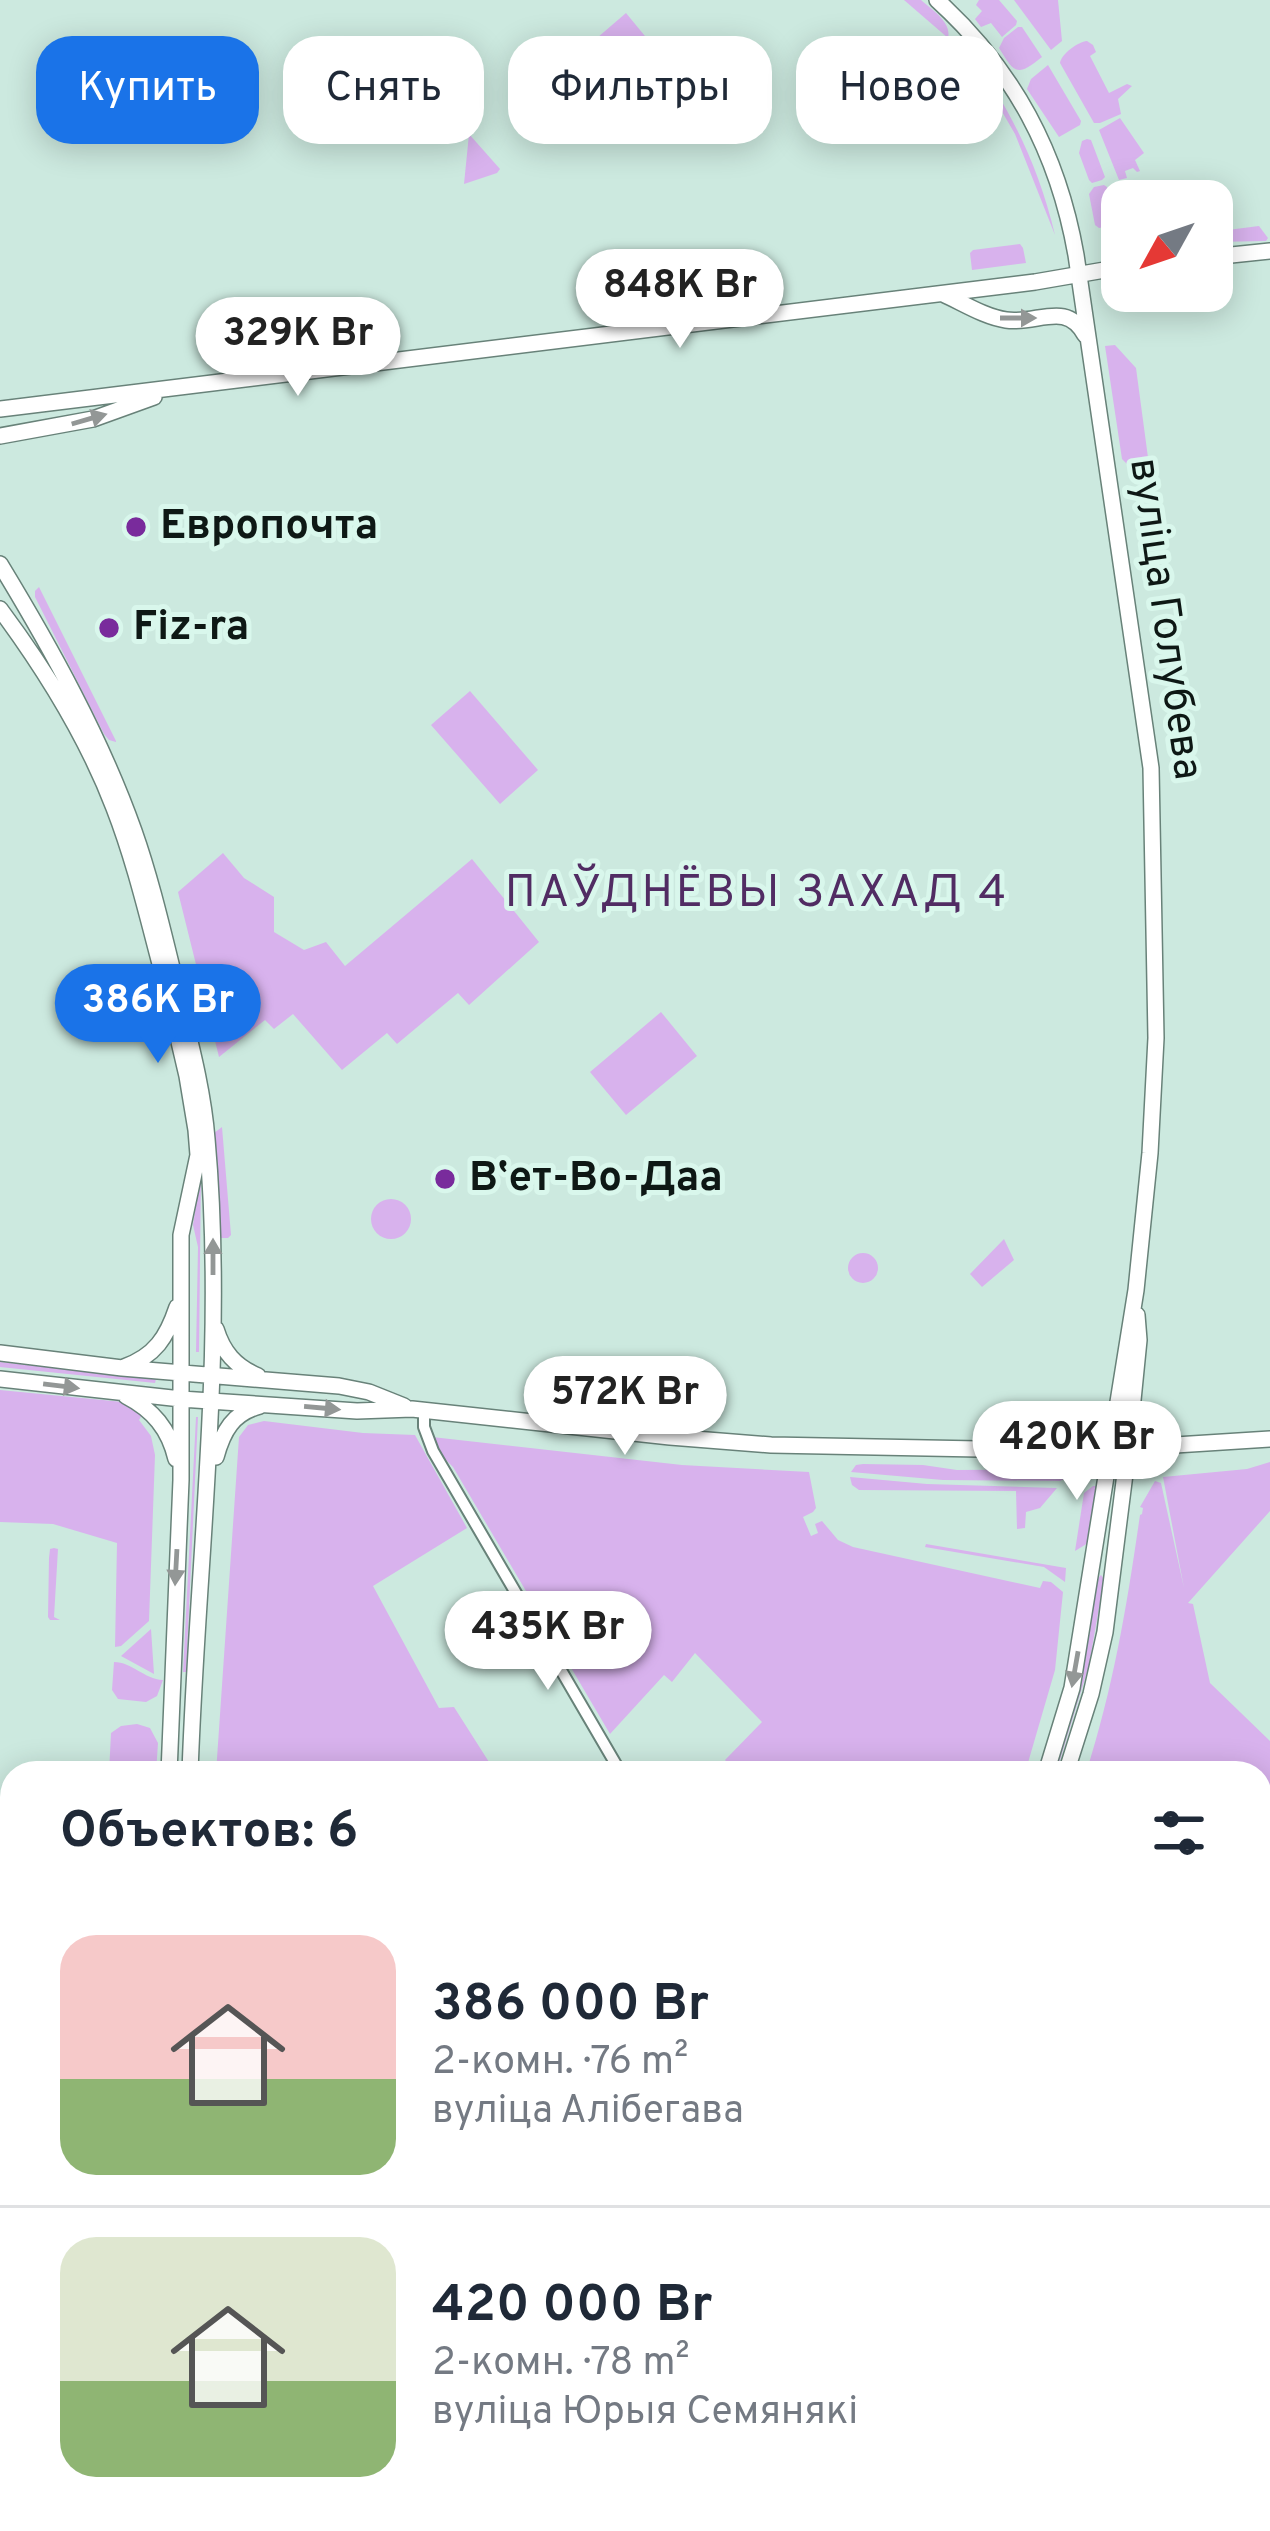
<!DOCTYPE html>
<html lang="ru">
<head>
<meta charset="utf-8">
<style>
	body { margin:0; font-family:Overpass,sans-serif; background:#f2f2f3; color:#1f2937; height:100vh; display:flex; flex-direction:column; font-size:45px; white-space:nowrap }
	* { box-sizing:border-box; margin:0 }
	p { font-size:39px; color:#747a83 }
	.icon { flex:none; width:66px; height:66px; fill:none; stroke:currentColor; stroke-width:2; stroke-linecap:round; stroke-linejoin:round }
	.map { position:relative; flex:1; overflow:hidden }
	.drawer { position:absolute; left:0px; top:1761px; width:1272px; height:771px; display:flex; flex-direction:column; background:#fff; border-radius:36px 36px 0 0; box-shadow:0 6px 30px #0003 }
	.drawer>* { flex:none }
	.top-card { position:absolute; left:36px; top:36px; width:1200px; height:108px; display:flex; gap:24px }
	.needle { width:78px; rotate:230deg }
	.fabs { position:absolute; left:1101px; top:180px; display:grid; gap:24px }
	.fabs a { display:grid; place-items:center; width:132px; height:132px; border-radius:24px; background:#fff; box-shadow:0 6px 30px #0003; font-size:60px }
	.price { position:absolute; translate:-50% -102px; padding:0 27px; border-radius:42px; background:#fff; color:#222; font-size:39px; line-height:78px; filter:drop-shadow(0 3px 6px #0008) }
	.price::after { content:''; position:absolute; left:50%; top:72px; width:36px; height:27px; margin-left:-18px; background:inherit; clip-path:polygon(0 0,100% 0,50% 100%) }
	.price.active { background:#1a73e8; color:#fff }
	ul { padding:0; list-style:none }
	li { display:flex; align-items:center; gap:36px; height:300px; padding:0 60px }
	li+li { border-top:3px solid #e0e1e3 }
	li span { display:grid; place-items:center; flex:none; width:336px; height:240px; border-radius:36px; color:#555 }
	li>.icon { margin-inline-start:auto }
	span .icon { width:144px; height:144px; fill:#fffc; stroke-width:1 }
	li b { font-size:51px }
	h2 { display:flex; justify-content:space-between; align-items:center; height:144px; padding:0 60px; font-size:51px }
	.pill { padding:0 42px; border-radius:36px; background:#fff; box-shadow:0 6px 30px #0003; font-size:42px; line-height:108px }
	.pill.active { background:#1a73e8; color:#fff }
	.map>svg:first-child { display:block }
	.green { fill:#d8b2ed }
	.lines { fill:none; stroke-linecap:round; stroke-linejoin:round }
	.street-casing { stroke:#688279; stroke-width:14 }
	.secondary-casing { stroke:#688279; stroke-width:18 }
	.street { stroke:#fff; stroke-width:10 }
	.secondary { stroke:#fff; stroke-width:15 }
	.oneway { fill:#939796 }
	.poi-dot { fill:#792b9c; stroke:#d9f7ec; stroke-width:4.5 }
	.labels { text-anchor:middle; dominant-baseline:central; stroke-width:10; stroke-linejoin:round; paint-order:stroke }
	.poi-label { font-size:42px; font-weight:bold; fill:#0e1815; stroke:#d9f7ec; text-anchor:start }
	.street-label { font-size:42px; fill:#0e1815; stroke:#d9f7ec }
	.neighbourhood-label { font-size:45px; letter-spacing:3px; fill:#512c63; stroke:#d9f7ec }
</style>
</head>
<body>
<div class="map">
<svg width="1270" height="2531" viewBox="0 0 1270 2531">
	<rect width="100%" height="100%" fill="#cce9df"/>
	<!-- green -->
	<path class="green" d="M904,0h17c11,10 31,22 27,38z
		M979,0h20l18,21 -1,4 -14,12 -11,-14 -10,4 -6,-8 7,-8 -6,-6z
		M1014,0h44l4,41 -11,9z
		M626,13l56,68 -37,30 -55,-67z
		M1018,27h4l20,30c-25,20 -27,17 -43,-9l5,-10z
		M1087,41l6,4 3,7 -6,4 19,37 18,-9 5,2 -14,13 3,15 -21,9h-6l-34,-60c2,-10 18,-21 27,-22z
		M959,43l6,3c44,59 73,118 90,189l-40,-101 -25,-43 -37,-46z
		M1048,65l33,56 -1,4 -21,12 -32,-48 4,-10z
		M1120,118l24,35 -9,7 5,11 -3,1 -4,-4 -8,3 2,7 -8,2 -20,-50z
		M469,134l31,35 -3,4 -33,11z
		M1087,139l4,1 14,37 -3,3 -10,3 -3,-3 -10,-27 3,-12z
		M1104,185l3,2 7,35 -3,4 -12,2 -4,-3 -6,-31 5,-7z
		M1259,226l9,12 -2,3 -54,1v-10z
		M1020,244l3,4 3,15 -54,7 -2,-17 3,-3z
		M1115,345l21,23 13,97 -20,1 -7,-7 -17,-113z
		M39,587l77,154v1l-7,-2 -5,-6 -69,-137v-6z
		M470,691l68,79 -38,34 -69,-79z
		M223,853l21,25 30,19v35l30,18 22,-8 19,24 127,-107 67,83 -70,63 -11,-12 -61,51 -10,-11 -45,37 -49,-56 -19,15 -9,-9 -46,37 -41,-165z
		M661,1012l36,44 -71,59 -36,-43z
		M222,1127l9,108 -3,3h-7l-7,-105z
		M201,1171l-2,181h-3l2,-105 -5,-22z
		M371 1219a20 20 0 1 1 40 0a20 20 0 1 1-40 0Z
		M1004,1239l10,21 -32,27 -12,-13z
		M848 1268a15 15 0 1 1 30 0a15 15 0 1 1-30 0Z
		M0,1362l156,17 -1,4 -155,-16z
		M0,1390l123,12 19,13 -3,5 12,16 4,19 -6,166 -28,25 -6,1 2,-104 -64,-19 -53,-2z
		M196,1417h2l-12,255h-3z
		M264,1421l99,12 52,2 52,93 -94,58 66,122 15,-1 42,66h-280l23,-336 9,-12z
		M432,1437l250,28 127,7 7,36 -3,4 -10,5 8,19 7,-3 -3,-9 7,-3 16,19 15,7 187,41 3,-7 8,1 12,10 -8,78 -30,103h-247l-6,-6 -7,6h-28l-12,-13 37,-38 -67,-69 -23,29 -8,-7 -54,59 -157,-267 -15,-15z
		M1270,1462v49l-82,92 5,1 17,79 60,58v699l-10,-20v-647h-174c28,-88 41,-168 54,-258l2,-1 1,-6 -3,-1 15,-26 6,2 23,105 -21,-111 84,-8z
		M863,1464l60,1 34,5 120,-1v3l-17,9 -117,-1 -92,-8 5,-7z
		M850,1477l77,7 130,4 -17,20 -14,4 -1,16 -8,1 -1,-38 -157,-1 -7,-5z
		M1093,1486h4l-9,57 -13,8 9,-58z
		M926,1544l140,24 -1,14 -21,-15 -119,-20z
		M54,1548l4,1 -4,68 6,3h-10l-2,-3 1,-59 1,-9z
		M1101,1575l3,4 -15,86 -33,108h-2l26,-88 17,-106z
		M151,1629l3,45 -33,-18z
		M114,1662c18,0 30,17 49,18l-6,16 -11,6 -28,-3 -6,-9z
		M137,1724l13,4 8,15 -2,30h-47l2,-40 10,-7z
		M0,1857h12v663h11v11h-23z
		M385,2520h172l14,11h-171z"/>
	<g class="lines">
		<!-- street casing -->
		<g class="street-casing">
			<path id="street" d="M424,1411v16l9,24 188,322
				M1189,2520l2,11"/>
		</g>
		<!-- secondary casing -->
		<g class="secondary-casing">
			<path id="secondary" d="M937,0c77,70 121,153 139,255l75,513 5,270 -6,115 -14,137 -64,398 -26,85
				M1212,257l58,-6
				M943,294c20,9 42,23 63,26 31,5 60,-20 79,15
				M0,409l1035,-127 87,-15
				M0,436l93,-17 61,-22
				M0,564c51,84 101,174 134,267 18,51 30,105 43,157 12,50 26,100 30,151 19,212 -10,423 -17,634
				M0,609c46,62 86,126 114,199 21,54 34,111 49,167
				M216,1329c7,23 19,37 42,47
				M0,1353l122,15 217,18 30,6 35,14
				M124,1367c31,-11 43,-30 53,-60
				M0,1379l181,20 176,12 55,-2 258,28 101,8 310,6 189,-12
				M126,1396c27,14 43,33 50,63
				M216,1457c7,-26 17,-44 44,-51
				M169,1773l12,-293v-245l17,-80 -2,-25 -9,-54 -18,-77
				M1066,1773l25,-79 14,-62 23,-182 11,-110 -2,-25
				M1260,2476l10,16
				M377,2520l14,11
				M586,2520l14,11
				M751,2520l1,11
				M767,2520l1,11
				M124,2531l1,-11"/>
		</g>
		<!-- street -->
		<use href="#street" class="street"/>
		<!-- secondary -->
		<use href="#secondary" class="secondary"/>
	</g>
	<!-- one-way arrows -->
	<defs><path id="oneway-solid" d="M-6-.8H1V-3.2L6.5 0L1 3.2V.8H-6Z" transform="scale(3)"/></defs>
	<g class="oneway">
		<use href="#oneway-solid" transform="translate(1018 318)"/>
		<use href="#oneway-solid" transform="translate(89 419) rotate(-16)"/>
		<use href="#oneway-solid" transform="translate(213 1257) rotate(-90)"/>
		<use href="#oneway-solid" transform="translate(61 1386) rotate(7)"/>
		<use href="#oneway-solid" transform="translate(322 1408) rotate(5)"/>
		<use href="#oneway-solid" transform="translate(176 1567) rotate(93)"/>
		<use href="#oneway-solid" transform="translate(1075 1669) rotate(100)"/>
	</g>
	<!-- markers -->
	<g class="poi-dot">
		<circle cx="136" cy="527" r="12"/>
		<circle cx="109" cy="628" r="12"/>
		<circle cx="445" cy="1179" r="12"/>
	</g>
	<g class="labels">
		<!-- poi labels -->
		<g class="poi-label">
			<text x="160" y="527">Европочта</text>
			<text x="133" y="628">Fiz-ra</text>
			<text x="469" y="1179">Вʼет-Во-Даа</text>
		</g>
		<!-- street labels -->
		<g class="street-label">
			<text transform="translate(1164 619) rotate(82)">вуліца Голубева</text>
		</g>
		<!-- neighbourhood labels -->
		<g class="neighbourhood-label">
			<text x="757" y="894">ПАЎДНЁВЫ ЗАХАД 4</text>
		</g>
	</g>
</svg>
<div class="fabs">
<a><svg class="needle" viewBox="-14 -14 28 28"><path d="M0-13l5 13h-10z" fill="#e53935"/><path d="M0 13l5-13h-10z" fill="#747a83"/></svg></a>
</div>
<b class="price" style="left:680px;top:351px">848K Br</b>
<b class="price" style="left:298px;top:399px">329K Br</b>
<b class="price active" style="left:158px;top:1066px">386K Br</b>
<b class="price" style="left:625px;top:1458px">572K Br</b>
<b class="price" style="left:1077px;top:1503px">420K Br</b>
<b class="price" style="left:548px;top:1693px">435K Br</b>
<div class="top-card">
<a class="pill active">Купить</a>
<a class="pill">Снять</a>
<a class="pill">Фильтры</a>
<a class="pill">Новое</a>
</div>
<section class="drawer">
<h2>Объектов: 6<svg class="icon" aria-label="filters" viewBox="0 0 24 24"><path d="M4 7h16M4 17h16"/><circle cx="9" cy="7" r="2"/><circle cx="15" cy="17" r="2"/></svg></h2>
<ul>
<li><span style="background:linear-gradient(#f6c9c9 60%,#8fb573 0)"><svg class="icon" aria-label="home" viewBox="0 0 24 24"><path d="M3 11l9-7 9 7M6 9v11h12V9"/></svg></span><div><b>386 000 Br</b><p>2-комн. · 76 m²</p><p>вуліца Алібегава</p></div></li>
<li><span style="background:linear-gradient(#dfe7d0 60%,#8fb573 0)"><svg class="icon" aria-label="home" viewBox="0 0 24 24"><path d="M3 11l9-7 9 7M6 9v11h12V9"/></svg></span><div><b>420 000 Br</b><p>2-комн. · 78 m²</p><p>вуліца Юрыя Семянякі</p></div></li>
</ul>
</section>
</div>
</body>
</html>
